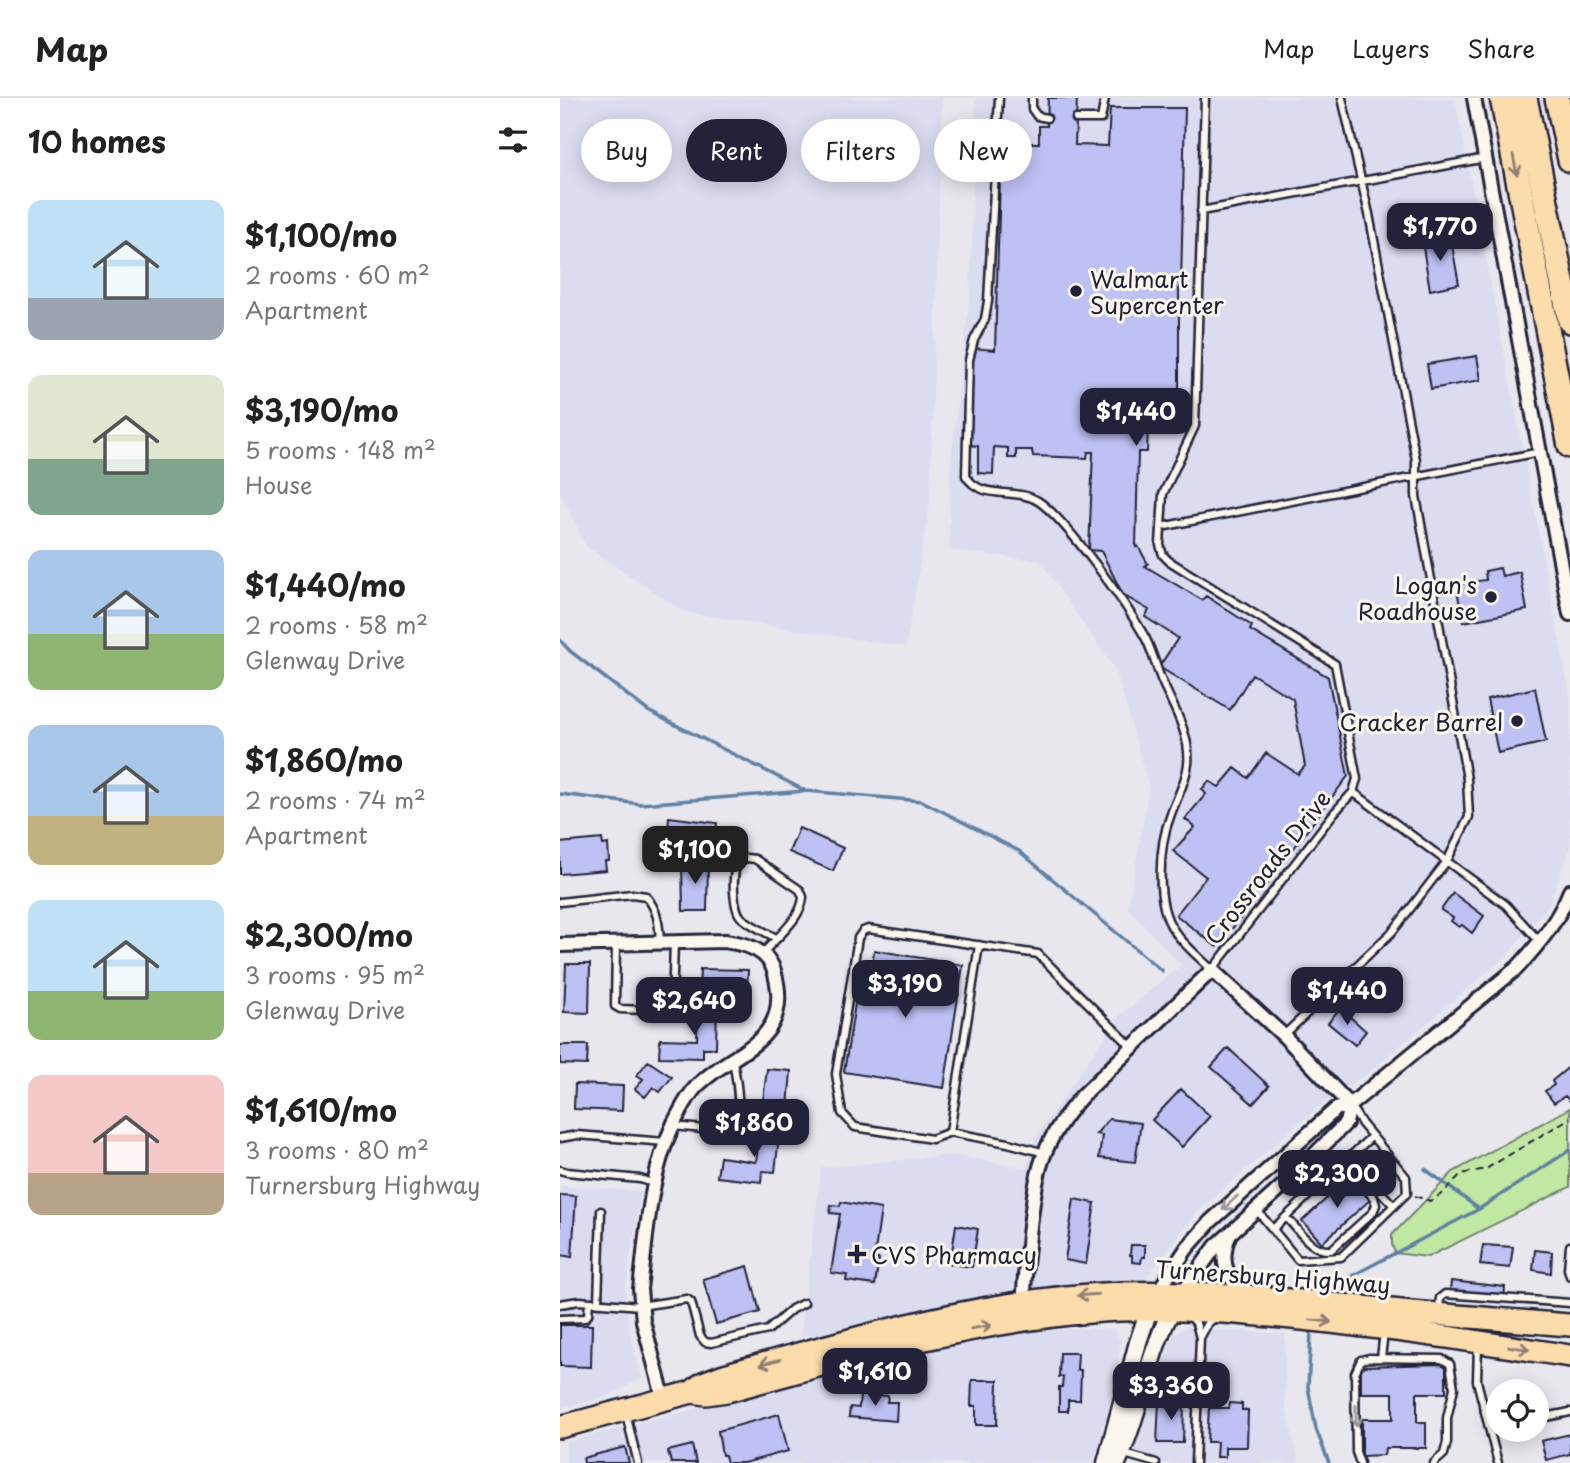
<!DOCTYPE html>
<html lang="en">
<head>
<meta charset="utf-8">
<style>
	body { margin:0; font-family:"Playpen Sans",sans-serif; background:#f6f6f6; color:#222; height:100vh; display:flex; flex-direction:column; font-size:26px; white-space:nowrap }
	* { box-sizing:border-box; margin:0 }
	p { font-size:23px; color:#767676 }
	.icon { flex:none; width:38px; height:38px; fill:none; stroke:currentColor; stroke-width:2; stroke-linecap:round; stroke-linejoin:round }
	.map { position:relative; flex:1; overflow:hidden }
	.drawer { display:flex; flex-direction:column; background:#fff; width:560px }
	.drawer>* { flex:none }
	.banner { position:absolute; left:21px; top:21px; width:665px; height:63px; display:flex; gap:14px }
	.fabs { position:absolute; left:926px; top:1281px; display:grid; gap:14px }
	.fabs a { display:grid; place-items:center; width:63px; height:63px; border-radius:50%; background:#fff; box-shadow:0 4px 18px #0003; font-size:35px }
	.price { position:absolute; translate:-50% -60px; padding:0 16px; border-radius:14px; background:#22223b; color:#fff; font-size:23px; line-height:46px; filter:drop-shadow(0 2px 4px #0008) }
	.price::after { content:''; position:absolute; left:50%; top:42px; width:21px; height:16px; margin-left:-10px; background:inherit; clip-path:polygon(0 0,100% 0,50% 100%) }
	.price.selected { background:#222; color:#fff }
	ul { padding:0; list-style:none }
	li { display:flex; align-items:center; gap:21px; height:175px; padding:0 28px }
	li span { display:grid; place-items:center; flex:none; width:196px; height:140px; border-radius:14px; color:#555 }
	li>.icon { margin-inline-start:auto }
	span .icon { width:84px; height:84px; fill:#fffc; stroke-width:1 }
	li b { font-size:30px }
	h2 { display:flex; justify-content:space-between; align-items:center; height:84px; padding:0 28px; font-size:30px }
	.chip { padding:0 24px; border-radius:32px; background:#fff; box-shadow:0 4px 18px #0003; font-size:24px; line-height:63px }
	.chip.selected { background:#22223b; color:#fff }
	header { display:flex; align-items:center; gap:42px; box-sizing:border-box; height:98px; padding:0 35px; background:#fff; border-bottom:2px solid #e0e0e0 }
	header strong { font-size:33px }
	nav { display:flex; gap:38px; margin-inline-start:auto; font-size:24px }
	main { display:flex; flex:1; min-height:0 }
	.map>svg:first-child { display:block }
	.built { fill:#dbdcf0 }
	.green { fill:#c1e8a3; stroke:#72856f; stroke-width:2 }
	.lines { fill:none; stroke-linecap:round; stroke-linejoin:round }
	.stream { stroke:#6081a3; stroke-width:3.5 }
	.building { fill:#bdc1f3; stroke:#22223b; stroke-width:2 }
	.service-casing { stroke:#22223b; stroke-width:11 }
	.minor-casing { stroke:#22223b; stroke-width:18 }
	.tertiary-casing { stroke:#22223b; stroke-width:21 }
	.primary-casing { stroke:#22223b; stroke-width:26 }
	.motorway-casing { stroke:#22223b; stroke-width:28 }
	.path { stroke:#22223b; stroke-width:2; stroke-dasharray:7 5; stroke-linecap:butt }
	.service { stroke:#fbf7ec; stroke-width:6 }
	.minor { stroke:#fbf7ec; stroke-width:12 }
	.tertiary { stroke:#fbf7ec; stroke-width:16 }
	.primary { stroke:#fddcac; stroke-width:21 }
	.motorway { stroke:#fddcac; stroke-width:23 }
	.oneway { stroke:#907f74 }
	.oneway2 { stroke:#99979c }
	.poi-dot { fill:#22223b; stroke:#fbf7ec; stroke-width:2.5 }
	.labels { text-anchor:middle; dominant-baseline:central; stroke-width:6; stroke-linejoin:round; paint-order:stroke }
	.poi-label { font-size:23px; fill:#22223b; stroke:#fbf7ec; text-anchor:start }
	.street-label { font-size:23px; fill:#22223b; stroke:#fbf7ec }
</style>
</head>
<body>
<header>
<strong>Map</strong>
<nav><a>Map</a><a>Layers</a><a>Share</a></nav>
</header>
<main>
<section class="drawer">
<h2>10 homes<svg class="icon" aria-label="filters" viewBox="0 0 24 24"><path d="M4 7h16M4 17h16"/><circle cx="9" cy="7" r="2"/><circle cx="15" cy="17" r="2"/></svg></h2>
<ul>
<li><span style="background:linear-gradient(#bfe0f5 70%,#9aa5b1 0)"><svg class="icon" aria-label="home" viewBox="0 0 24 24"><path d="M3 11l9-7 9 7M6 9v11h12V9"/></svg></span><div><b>$1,100/mo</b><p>2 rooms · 60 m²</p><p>Apartment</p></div></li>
<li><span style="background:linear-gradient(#dfe7d0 60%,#7fa58c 0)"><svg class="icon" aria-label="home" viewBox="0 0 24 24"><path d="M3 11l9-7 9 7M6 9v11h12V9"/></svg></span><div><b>$3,190/mo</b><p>5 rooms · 148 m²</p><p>House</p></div></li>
<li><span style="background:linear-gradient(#a9c7e8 60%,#8fb573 0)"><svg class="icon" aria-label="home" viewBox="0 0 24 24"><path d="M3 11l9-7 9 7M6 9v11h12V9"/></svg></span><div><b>$1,440/mo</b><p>2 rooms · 58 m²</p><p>Glenway Drive</p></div></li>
<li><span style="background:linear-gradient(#a9c7e8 65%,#c2b280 0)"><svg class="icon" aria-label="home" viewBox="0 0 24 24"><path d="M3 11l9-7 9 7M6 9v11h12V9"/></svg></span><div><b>$1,860/mo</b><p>2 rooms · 74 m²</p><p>Apartment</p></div></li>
<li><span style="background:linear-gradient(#bfe0f5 65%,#8fb573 0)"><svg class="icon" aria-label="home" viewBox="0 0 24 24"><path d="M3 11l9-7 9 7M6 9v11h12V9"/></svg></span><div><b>$2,300/mo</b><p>3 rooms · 95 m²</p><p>Glenway Drive</p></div></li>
<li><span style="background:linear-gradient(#f6c9c9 70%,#b9a48a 0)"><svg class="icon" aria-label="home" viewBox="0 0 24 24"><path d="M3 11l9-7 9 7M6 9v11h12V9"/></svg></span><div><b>$1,610/mo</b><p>3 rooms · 80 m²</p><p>Turnersburg Highway</p></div></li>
</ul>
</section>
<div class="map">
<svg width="1010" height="1365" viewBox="0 0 1010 1365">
	<rect width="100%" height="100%" fill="#e8e7ee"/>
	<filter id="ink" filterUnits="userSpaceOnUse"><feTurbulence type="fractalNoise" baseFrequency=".0143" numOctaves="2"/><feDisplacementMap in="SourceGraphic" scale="14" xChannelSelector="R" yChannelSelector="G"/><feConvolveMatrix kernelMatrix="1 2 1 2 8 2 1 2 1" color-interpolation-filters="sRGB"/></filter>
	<g filter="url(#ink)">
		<!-- built -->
		<path class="built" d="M0,0h382l-12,404 -24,145 -222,-35 -97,-65 -27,-54z
			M416,0h479l115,597v154l-21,55 -41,50 -143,122 -17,9 -43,33 -105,91 -56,71 -155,19 -163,36 -26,1 21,-168 131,-13 74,13 10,-31 83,-121 62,-51 -53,-57 21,-121 -33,-116 -76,-110 -91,-11 1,-81 20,-177z
			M0,1088l81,5 -16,100 4,39 13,48 -35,19 -47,11z
			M627,1229l98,7v70l14,59h-168l32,-104 11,-26z
			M554,1230l7,14 -13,71 -15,50h-527v-21l322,-83 73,-21 64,-8z"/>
		<!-- green -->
		<path class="green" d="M1010,1010v79l-142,70 -33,-4 -3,-9v-9l61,-63z"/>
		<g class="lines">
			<!-- stream -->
			<path class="stream" d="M0,542l10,11 78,60 156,79
				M0,696l81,10 165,-13 116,10 97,50 143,120
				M865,1071l54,40
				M775,1198l13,-18 131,-69 91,-59
				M753,1231l-2,3 -3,55 8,42 13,34"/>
		</g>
		<!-- building -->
		<path class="building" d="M488,0h29l-2,47 33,1 2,-38h75l-4,177h-2v107l-21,-1 -1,14h-8l-2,47h-9l-2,95 2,-1 10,18 -3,2 57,34 4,-4 46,30 -2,4 78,47 20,99 -84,112 -5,-6 -15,20 6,5 -33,40 -41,-32 30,-38 -33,-26 22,-24 -10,-8 21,-25 -4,-5 7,-8 10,6 16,-19 13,10 18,-25 32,21 7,-8 -12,-67 -41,-25 -22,36 -71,-43 19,-29 -33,-21 4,-7 -26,-15 -22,-44 -12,-1 4,-98h-5l-1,6 -54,-2 -1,-6h-16v8h-8v-10l-14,-1 -1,27 -15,-1v-27l-9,-1 3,-97 23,2 6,-207h38v-17h8z
			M890,137l9,49 -29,6 -8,-49z
			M917,258l4,24 -50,9 -4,-25z
			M940,470l2,8 18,-4 7,38 -64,12 -7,-38 30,-4 -1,-9z
			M975,590l11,54 -48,11 -11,-54z
			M109,719l48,6 -2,26 -19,-2v-3h-29z
			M239,730l44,20 -10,23 -44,-19z
			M42,741l1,6 5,-1 1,17h-4l1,9 -46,4v-31z
			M122,764l26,1 -1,48h-24z
			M893,795l31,23 -12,17 -10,-8 -3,2 -8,-6 2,-3 -12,-8z
			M314,852l89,15 -19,123 -100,-16 12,-74 12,1z
			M6,866h24l-1,49 -25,-1z
			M140,871l48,1 -1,26 -48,-3z
			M138,906h19l-1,44h-13v10l-44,-1 1,-18 37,1z
			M780,910l26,23 -11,14 -27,-22z
			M0,947h28l-1,20 -27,-1z
			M668,950l41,38 -16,18 -42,-37z
			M88,963l24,16 -12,15 -7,-5 -8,10 -10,-8 8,-10 -6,-4z
			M1010,968v35l-5,-5 -11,7 -9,-12 9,-6 -2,-4z
			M207,971l24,2 -4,49 -26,-3z
			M15,986l48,2 -1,25 -48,-2z
			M621,991l29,27 -28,31 -30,-27z
			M549,1021l32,4 -6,39 -36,-4 3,-23 -6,-1z
			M200,1028l20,2 -5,44 -13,-1 -1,11 -44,-5 3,-20 36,5z
			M791,1078l20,23 -49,44 -20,-22z
			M0,1097l16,1 -4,61 -12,-2z
			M514,1101l21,4 -9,61 -21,-4z
			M281,1104l40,7 -7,50h5l-4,26 -29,-4 1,-6 -16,-2 9,-59 -10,-1 1,-8 9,1z
			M396,1127l22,4 -6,38 -22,-3z
			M571,1147h14v12h-3l-1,6 -9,-1v-7h-2z
			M923,1147l30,2 -3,21 -30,-3z
			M975,1152l17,2 -1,21 -18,-3z
			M188,1168l12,46 -44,12 -13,-45z
			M891,1183l54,6 -1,12 -54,-7z
			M0,1227h32l-1,42 -31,-1z
			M500,1255h18l-1,17h4l-1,30h-12v11h-9v-24h3l1,-10h-4z
			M886,1266v29h-29v29h9v26h-41l-1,7 -22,1v-37h31v-26h-32v-27z
			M412,1282h26l-1,45h-21v-19h-5z
			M300,1296l28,2 -1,6h10l-1,19 -47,-4 1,-10 9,1z
			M599,1303h25l-1,42h-26z
			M670,1305l12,1v6h6l-1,37h-22v10h-9l1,-15h-10l2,-34h20z
			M219,1316l9,37 -44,12h-17l-2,-8h-3l-4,-24z
			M1010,1336v20l-24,6 -5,-19z
			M132,1347l4,18h-25l-3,-12z
			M65,1349l4,16h-45l-1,-5z"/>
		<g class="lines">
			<!-- service casing -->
			<g class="service-casing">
				<path id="service" d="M439,0l-11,203 -3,18 -11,21 -5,20 -3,116c15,25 50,11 72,25 28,18 91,107 108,138 6,12 10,27 15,40 11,26 30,55 27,85 -2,18 -11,33 -17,50 -12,30 -17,91 4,118 10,14 25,26 37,38l122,-157 19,-21 4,-13 -22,-115 -166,-103 -6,-6 -3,-10 3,-51 32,-68 10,-328
					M472,0v11l5,7 10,2
					M516,21h25l4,-21
					M641,113l285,-53
					M601,429l379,-75
					M793,694l153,113 33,36
					M0,804l72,-8 14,2c12,15 13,27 14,46
					M56,845l-1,63 5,3 49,2 3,-4 2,-65
					M203,855c13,-15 39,-35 40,-56l-3,-7 -45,-31 -8,-1c-3,1 -7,3 -9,6 -7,9 -5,47 4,54 10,8 23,14 34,20
					M724,937l109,-104 54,-70 22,-44 -2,-38 -51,-283v-36l-47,-246 -27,-116
					M113,1028l51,5c0,0 8,-6 9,-7 10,-13 3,-47 0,-63
					M390,1034l29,-187
					M0,1040l17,-3 89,7
					M485,1055l-37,-10 -58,-11 -18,7 -77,-12 -13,-14 -6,-39 22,-136 5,-7 5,-2 170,25 94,93
					M789,1060l45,48
					M0,1072l7,2 73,7 13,4
					M696,1111l42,51 43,-3 66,-64 -1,-16 -44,-53 -11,-17
					M726,1119c13,13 25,35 45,33l42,-38 3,-7 -2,-7 -31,-34
					M713,1131l99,-93
					M1010,1148l-2,23 2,7
					M38,1205l3,-92
					M0,1206l19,-3 61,5 47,-7 4,3 9,34 5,6 6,1 57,-13 24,-21 12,-6
					M879,1211l1,-11 5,-4 125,9
					M630,1218l6,7 4,15 -5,125
					M0,1221l25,-1 3,-3 1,-13
					M640,1240l8,-15 7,-5
					M918,1246l-1,37 21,82
					M821,1260l3,-26
					M923,1308h15
					M66,1316l12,49
					M976,1321l34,-7
					M561,1355l35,10
					M800,1365l-4,-11 -1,-79 6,-13 8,-2 73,1 8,5 4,24 -7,30v24l-3,12 -10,9"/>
			</g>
			<!-- minor casing -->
			<g class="minor-casing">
				<path id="minor" d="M914,0l96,516
					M0,847l165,-4c22,3 44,9 50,33 18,69 -41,75 -78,112 -10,10 -16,24 -23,37 -25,52 -27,110 -34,166l3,32 21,79
					M669,1138c-10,25 -4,45 21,56
					M597,1195l30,-45 24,-27 125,-112 14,-4 167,-137c22,-24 41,-47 53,-77
					M622,1195l34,-47 69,-62 61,-61 4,-18
					M464,1208c-1,-24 3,-47 5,-71 7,-61 10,-91 53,-139l130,-126 72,66 66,69"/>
			</g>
			<!-- tertiary casing -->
			<g class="tertiary-casing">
				<path id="tertiary" d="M546,1365l32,-121 14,-41
					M557,1365c24,-51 30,-110 58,-159"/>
			</g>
			<!-- primary casing -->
			<g class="primary-casing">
				<path id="primary" d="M132,1294l14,2 21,-3c119,-33 239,-68 363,-79 70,-6 141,0 212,7 90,9 179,23 268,37
					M0,1329l132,-35 11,-9 21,-8c130,-37 262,-77 398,-82 90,-3 179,8 269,17 59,6 119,10 179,15"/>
			</g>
			<!-- motorway casing -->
			<g class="motorway-casing">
				<path id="motorway" d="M942,0l68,348
					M965,0l45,223
					M997,0l13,62"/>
			</g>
			<!-- path -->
			<path class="path" d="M855,1098l15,5 13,-8 18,-19 25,-5 84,-51"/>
			<!-- service -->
			<use href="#service" class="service"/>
			<!-- minor -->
			<use href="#minor" class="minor"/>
			<!-- tertiary -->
			<use href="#tertiary" class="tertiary"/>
			<!-- primary -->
			<use href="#primary" class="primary"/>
			<!-- motorway -->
			<use href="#motorway" class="motorway"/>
		</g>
		<!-- one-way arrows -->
		<defs><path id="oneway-shaft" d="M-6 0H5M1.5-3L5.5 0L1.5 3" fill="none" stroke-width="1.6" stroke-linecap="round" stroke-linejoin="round" transform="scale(1.75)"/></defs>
		<g class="oneway">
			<use href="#oneway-shaft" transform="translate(955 67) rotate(79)"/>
			<use href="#oneway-shaft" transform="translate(528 1197) rotate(176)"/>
			<use href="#oneway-shaft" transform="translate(761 1223) rotate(6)"/>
			<use href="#oneway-shaft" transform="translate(421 1229) rotate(-10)"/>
			<use href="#oneway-shaft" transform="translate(959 1250) rotate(9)"/>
			<use href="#oneway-shaft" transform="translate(210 1264) rotate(165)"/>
		</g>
		<g class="oneway2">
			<use href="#oneway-shaft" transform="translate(670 1105) rotate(137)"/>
			<use href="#oneway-shaft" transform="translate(796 1318) rotate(89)"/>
		</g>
	</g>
	<!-- markers -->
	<g class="poi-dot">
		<circle cx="516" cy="193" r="7"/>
		<circle cx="931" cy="499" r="7"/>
		<circle cx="957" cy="623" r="7"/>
		<path d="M293.5 1145.5h7v7h7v7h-7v7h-7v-7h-7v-7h7z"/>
	</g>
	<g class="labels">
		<!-- poi labels -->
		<g class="poi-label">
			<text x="530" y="180">Walmart<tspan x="530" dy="26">Supercenter</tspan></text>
			<text x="917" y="486" text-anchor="end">Logan's<tspan x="917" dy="26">Roadhouse</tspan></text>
			<text x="943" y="623" text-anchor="end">Cracker Barrel</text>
			<text x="311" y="1156">CVS Pharmacy</text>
		</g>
		<!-- street labels -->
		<g class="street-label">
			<text transform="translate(707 769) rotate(-52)">Crossroads Drive</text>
			<text transform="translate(713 1178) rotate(4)">Turnersburg Highway</text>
		</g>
	</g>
</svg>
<div class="fabs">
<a><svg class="icon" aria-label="locate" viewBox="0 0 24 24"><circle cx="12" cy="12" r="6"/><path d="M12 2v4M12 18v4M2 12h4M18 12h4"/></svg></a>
</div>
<b class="price" style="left:880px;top:165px">$1,770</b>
<b class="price" style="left:576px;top:350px">$1,440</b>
<b class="price selected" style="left:135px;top:788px">$1,100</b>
<b class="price" style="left:345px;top:922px">$3,190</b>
<b class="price" style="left:787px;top:929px">$1,440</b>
<b class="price" style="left:134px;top:939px">$2,640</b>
<b class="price" style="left:194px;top:1061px">$1,860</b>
<b class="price" style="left:777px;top:1112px">$2,300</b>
<b class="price" style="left:315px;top:1310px">$1,610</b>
<b class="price" style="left:611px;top:1324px">$3,360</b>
<div class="banner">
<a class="chip">Buy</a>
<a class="chip selected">Rent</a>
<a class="chip">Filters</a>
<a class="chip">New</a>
</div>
</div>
</main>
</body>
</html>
